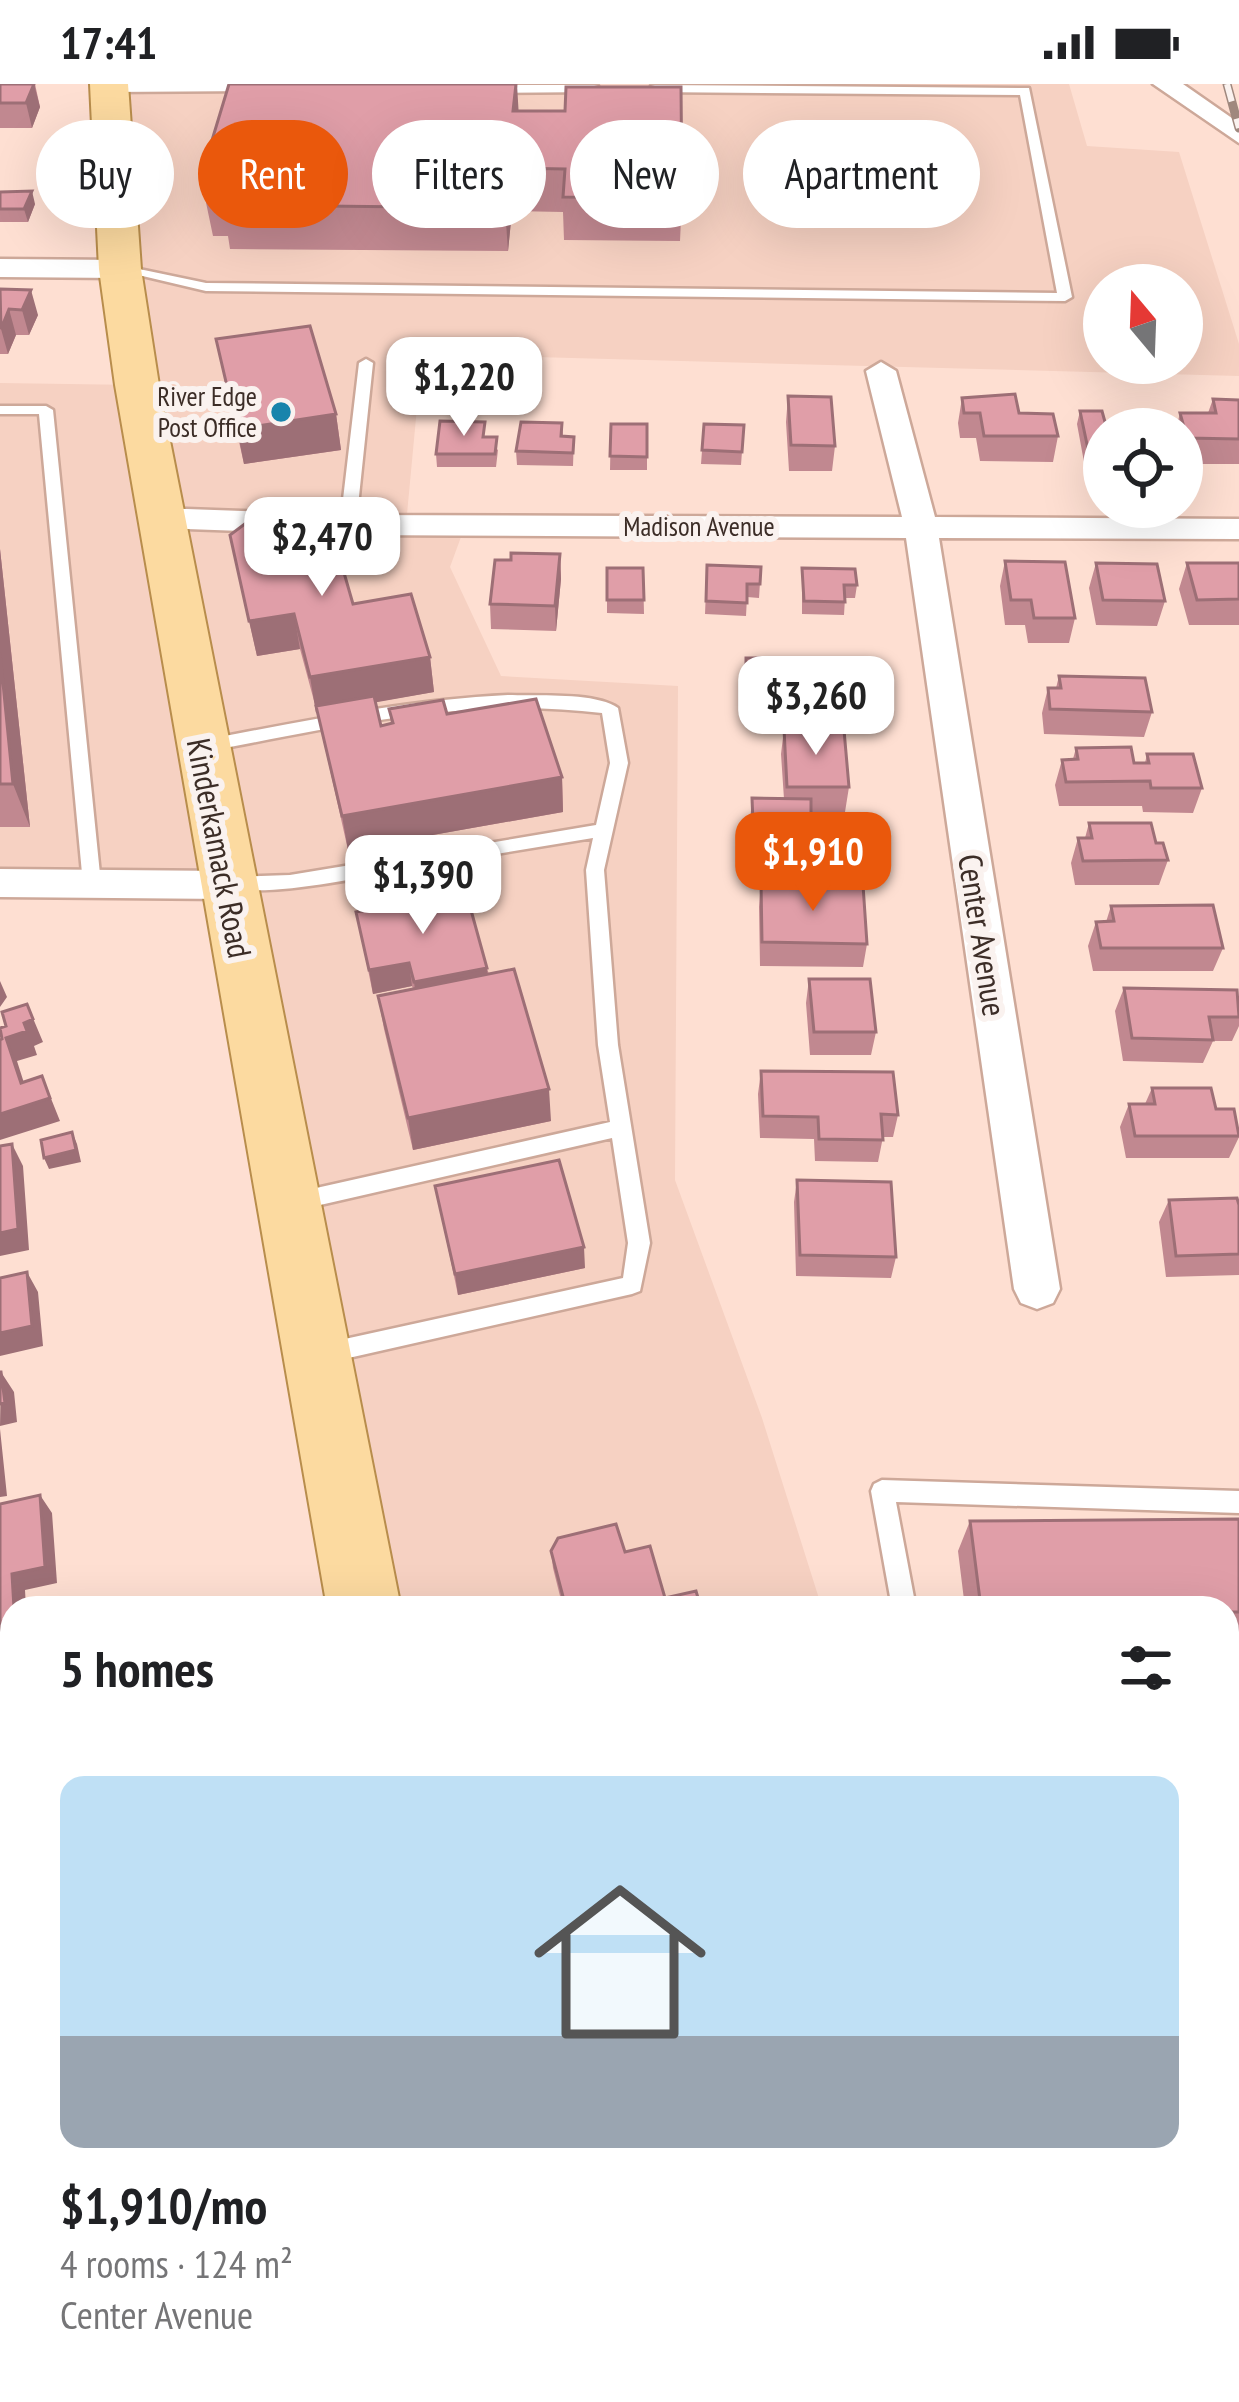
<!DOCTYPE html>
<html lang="en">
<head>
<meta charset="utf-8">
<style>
	body { margin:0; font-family:"PT Sans Narrow",sans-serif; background:#f2f2f2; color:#202124; height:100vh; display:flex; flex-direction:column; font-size:45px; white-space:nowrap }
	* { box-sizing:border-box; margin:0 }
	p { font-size:39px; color:#757577 }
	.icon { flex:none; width:66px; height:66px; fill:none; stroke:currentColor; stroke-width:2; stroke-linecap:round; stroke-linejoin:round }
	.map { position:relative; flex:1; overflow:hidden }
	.drawer { position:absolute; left:0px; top:1512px; width:1239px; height:807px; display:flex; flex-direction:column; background:#fff; border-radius:36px 36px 0 0; box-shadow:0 12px 48px #0002 }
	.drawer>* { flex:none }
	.top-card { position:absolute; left:36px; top:36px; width:1167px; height:108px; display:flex; gap:24px }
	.needle { width:78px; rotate:341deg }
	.fabs { position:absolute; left:1083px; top:180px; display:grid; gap:24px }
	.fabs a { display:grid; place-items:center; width:120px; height:120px; border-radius:50%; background:#fff; box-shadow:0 12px 48px #0002; font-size:60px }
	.price { position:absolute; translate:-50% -102px; padding:0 27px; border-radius:24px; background:#fff; color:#222; font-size:39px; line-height:78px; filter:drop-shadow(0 3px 6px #0008) }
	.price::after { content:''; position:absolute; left:50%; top:72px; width:36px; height:27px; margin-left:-18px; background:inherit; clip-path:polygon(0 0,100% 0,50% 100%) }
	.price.current { background:#ea580c; color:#fff }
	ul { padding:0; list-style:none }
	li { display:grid; align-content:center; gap:24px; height:636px; padding:0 60px }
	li+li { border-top:3px solid #e0e0e0 }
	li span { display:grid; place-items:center; height:372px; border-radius:24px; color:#555 }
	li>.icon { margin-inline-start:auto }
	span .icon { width:216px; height:216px; fill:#fffc; stroke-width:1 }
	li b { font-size:51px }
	h2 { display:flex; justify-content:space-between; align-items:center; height:144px; padding:0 60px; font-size:51px }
	.tag { padding:0 42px; border-radius:54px; background:#fff; box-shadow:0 12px 48px #0002; font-size:42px; line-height:108px }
	.tag.current { background:#ea580c; color:#fff }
	.status { display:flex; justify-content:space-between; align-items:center; height:84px; padding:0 60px; background:#fff; direction:ltr }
	.status svg { height:33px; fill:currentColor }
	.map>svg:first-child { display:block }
	.built { fill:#f6d1c2; fill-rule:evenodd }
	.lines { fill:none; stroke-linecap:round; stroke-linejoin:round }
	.lane-casing { stroke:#cda899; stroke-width:5 }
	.street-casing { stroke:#cda899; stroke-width:5 }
	.primary-casing { stroke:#b88d4c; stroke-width:4 }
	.lane { fill:#fff; fill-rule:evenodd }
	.street { fill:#fff; fill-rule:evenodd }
	.primary { fill:#fcdaa0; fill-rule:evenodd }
	.rail-casing { stroke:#9f887e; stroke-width:9 }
	.rail { stroke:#faf2ef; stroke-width:6; stroke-dasharray:18; stroke-linecap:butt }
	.wall { fill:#c18890 }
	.shaded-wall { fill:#9d6f76 }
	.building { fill:#e09ea8; stroke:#9d6f76; stroke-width:3 }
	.poi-dot { fill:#1884ac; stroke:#faf2ef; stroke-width:4.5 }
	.labels { text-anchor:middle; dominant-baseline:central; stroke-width:12; stroke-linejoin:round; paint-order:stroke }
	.far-poi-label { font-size:27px; fill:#3c2d27; stroke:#faf2ef; text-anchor:end }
	.far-street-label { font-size:27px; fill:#3c2d27; stroke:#faf2ef }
	.street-label { font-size:33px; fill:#3c2d27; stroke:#faf2ef }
</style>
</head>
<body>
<div class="status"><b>17:41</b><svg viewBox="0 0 49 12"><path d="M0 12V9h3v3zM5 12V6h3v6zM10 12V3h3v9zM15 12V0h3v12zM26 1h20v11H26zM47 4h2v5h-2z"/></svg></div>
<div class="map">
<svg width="1239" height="2318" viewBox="0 0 1239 2318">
	<rect width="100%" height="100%" fill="#fedfd2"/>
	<!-- built -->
	<path class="built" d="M109,0h960l18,62 92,6 60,192v32l-817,-22 -16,171 59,1 -15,41 51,109 177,10 -3,494 87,238 60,190h-458l-137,-723 -227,-2v-500l136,2zM1104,201h78v78h-78z"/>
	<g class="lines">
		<!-- lane casing -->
		<g class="lane-casing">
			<path id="lane" d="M252,0l4,1v6l-147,1 -6,-4 6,-4z
				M594,1l4,1v6l-105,1 -6,-4 6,-4z
				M655,1l374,3 43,209 -7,4 -859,-10 -93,-22 7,-4 86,18 851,10 -37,-198 -369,-3v-6z
				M366,275l7,4 -17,162 -8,5 -8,-5 19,-162z
				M0,322h46l7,4 48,474 -9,7 -9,-7 -44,-470h-39z
				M508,611c29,1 88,-3 110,13l10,55 -24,107 14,175 32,198 -10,48 -8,3 -310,70 -8,-3 -3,-7 3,-7 8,-3 301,-66 5,-35 -16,-105 -318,73 -7,-3 -3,-6 3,-6 7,-3 316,-71 -12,-77 -12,-175 7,-32 -175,29 -9,-6 9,-6 178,-30 14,-62 -8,-50c-135,-17 -265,14 -398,39l-9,-6 9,-6c101,-19 201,-40 304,-45z
				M381,776l6,2 3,5 -3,5c-29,7 -143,29 -163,12l9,-7 57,-2z
				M882,1396l357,11v22l-343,-11 20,106h-24l-21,-117 3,-7z"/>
		</g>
		<!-- street casing -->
		<g class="street-casing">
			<path id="street" d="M1153,0h30l56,39v20z
				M0,175l120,1 14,9 -14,9 -120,-1z
				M881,278l15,9 39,146 304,2v20l-300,-1 121,751 -7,14 -16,6 -16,-6 -7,-14 -108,-751 -558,-3 -189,-7 -16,-10 16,-10 189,7 554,2 -36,-146z
				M0,785l227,2 14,4 6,10 -6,10 -14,4 -227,-2z
				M1227,2283h12v35h-634l4,-11h618z"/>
		</g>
		<!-- primary casing -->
		<g class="primary-casing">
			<path id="primary" d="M90,0h38l13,185 18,116 242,1223h-74l-212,-1223 -16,-116z
				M463,2307h94l2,11h-94z"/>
		</g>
		<!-- lane -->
		<use href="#lane" class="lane"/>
		<!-- street -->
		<use href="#street" class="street"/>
		<!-- primary -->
		<use href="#primary" class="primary"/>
		<!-- rail casing -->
		<g class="rail-casing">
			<path id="rail" d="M1227,0l12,44"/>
		</g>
		<!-- rail -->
		<use href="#rail" class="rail"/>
	</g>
	<!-- wall -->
	<path class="wall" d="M0,0h35l5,23 -8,21h-32z
		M518,27l164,87 -2,43 -116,-1 -1,-28 -51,-1 -4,40 -278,-2 -2,-13h-15l-9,-43 5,-17 -3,-16z
		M0,108l35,12 -7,18h-28z
		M0,205l38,26 -9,20h-13l-8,19h-8z
		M216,255l120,75 5,36 -97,14z
		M788,312l47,50 -3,25h-43l-3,-49z
		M962,314l57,15 39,23 -5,26 -73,-1 -4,-23h-16l-2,-15z
		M1213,315l26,1v64h-57v-35h-6l4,-16h28z
		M1080,327l24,18v33h-20l-7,-38z
		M562,339l1,13 11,1 -1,29 -56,-1 -1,-14z
		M611,340h36v46h-37z
		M704,340l40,1 -3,40 -40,-1z
		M485,353l13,13 -2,17h-59l-1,-13z
		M230,451l123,69 77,53 4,35 -59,10 6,24 10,-2 -2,-15 58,5 115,63 1,35 -215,38 -31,-138 -17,-63 -43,7z
		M0,465l30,278h-30z
		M560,470l1,25 -5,52 -65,-2 -1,-25 21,-44z
		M1005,477l70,57 -6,25h-41l-3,-18h-20l-5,-39z
		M1096,479l69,38 -8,25 -61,-1 -7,-37z
		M1187,479h52v62h-50l-10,-36z
		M707,481l54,2 -2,31 -12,-1 -1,19 -41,-2z
		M607,484h36l1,46 -37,-1z
		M802,484l55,17 -2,13h-10l-1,17 -42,-1z
		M746,574l47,16 56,32 -3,25h-2l5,56 -4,25h-34v3l49,37 -4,24h-46l-1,-13h-21l-1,-17h-36l-1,-23 2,-25 32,1 -3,-45 3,-25h6v-13h-14v-15l-32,-1z
		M1059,592l93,36 -8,25 -100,-3 -2,-21 6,-25h8z
		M1076,664l58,15h11l2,-9 55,34 -9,25 -50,-1 -1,-6h-83l-4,-21 7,-25 11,-1z
		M1089,739l67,20 12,17 -9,25h-84l-4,-22 7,-25h7z
		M354,777l101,32 96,228 -138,29 -29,-121 -6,-33 35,-7 -1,-3 -39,8 -17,-82 8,-2z
		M761,799l106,61 -4,23 -103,-1 -1,-59z
		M1111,822l112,42 -10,23h-120l-5,-25 8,-24h10z
		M809,895l67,53 -5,23h-61l-4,-52z
		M1124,904l115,29v9l-7,15h-19l-10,22 -80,-2 -8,-50z
		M761,987l137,44 -5,22h-10l-5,25 -63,-1 -1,-22 -54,-1 -2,-44z
		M1152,1004l64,21 23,23v5l-10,21h-103l-6,-31 9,-23h16z
		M797,1096l99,77 -5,21 -95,-2 -2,-74z
		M435,1102l150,82 -127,27z
		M1169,1116l70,5v70l-73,2 -7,-55z
		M1239,1435v121h-12v-32h-262l-7,-57 12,-30z
		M551,1467l74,1 40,46 36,10h-138l-10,-40z"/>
	<!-- shaded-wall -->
	<path class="shaded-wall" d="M34,0l6,23 -8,21 -6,-25z
		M516,0h1l2,34 -6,-7z
		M509,84l3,43 -4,40 -3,-43z
		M32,107l3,13 -7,18 -4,-13z
		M31,206l7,25 -9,20 -7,-25z
		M9,225l7,26 -8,19 -7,-25z
		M336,330l5,36 -97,14 -7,-35z
		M0,465l30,278 -17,-43 -13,-131z
		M560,470l1,25 -5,52 -1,-25z
		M294,530l6,35 -43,7 -8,-35z
		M430,573l4,35 -118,21 -6,-36z
		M562,693l1,35 -215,38 -6,-34z
		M454,797l3,24 -89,18 -4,-25z
		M409,879l3,23 -39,8 -4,-24z
		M487,884l2,24 -72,13 -3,-23z
		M0,897l7,16 -7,10z
		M27,920l16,38 -9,4 3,9 -20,6 14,44 11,-29 18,45 -60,19v-26l21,-31 -15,-45 18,-15z
		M549,1005l2,32 -138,29 -5,-32z
		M72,1048l5,12 4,18 -32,7 -5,-11z
		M12,1060l11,22 6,84 -29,6v-23z
		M584,1163l1,21 -127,27 -3,-21z
		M27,1188l11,20 5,54 -43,10v-23z
		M1,1288l13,20 3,30 -17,4z
		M0,1345l7,67 -7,1z
		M40,1411l12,18 5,70 -32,7 1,18h-12l-2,-34z
		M12,1551v18l-12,3v-19z
		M12,1709v16l-12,3v-16z
		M12,1865v14l-5,1v20l-7,2v-34z
		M12,2100v10l-12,3v-9z
		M12,2283v6l-12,4v-6z"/>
	<!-- building -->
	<path class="building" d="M0,0h34l-8,19h-26z
		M229,0h287l-3,27h52l1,-24h115l1,111 -119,-1 2,-28 -56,-1 -4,40 -283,-3 4,-12h-22l7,-24 -5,-9z
		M32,107l-8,18h-24v-17z
		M0,205l31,1 -9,20 -13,-1 -8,20z
		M310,242l26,88 -99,15 -21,-90z
		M1015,310l4,19 34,1 5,22h-74l-4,-23h-16l-2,-15z
		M788,312l43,1 4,49 -44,-1z
		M1213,315l26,1v39l-52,-1 -7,-25h36z
		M1080,327h22l3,11 31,1 2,6h-34v20h-16z
		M440,337l45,1 -2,15h14l-2,17h-59z
		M521,338l41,1 -1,13 13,1 -1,16 -57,-2z
		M611,340h36v33l-37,-1z
		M704,340l40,1 -2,27 -40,-2z
		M246,439l84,1 23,80 58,-10 19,63 -120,20 -16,-63 -45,7 -19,-86z
		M511,469l49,1 -5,52 -65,-2 5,-44h16z
		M1005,477l60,1 10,56h-41l-3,-18h-20z
		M1096,479l61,1 8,37 -62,-1z
		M1187,479h52v36l-42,1z
		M707,481l54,2 -1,17h-13v19l-41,-2z
		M607,484h36l1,32h-37z
		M802,484l53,1 2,16h-13l1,17 -41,-1z
		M0,569l13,131h-13z
		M746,574h46l1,16h54l2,32 -56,-1 -1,-14h-13l-1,-16h-32z
		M1059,592l86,2 7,34 -102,-3 -2,-21h13z
		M374,612l7,30 12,-3 -4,-14 54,-9 4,14 89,-15 26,78 -220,39 -26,-110z
		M784,645l60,1 5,57h-62z
		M1131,663l3,16h15l-2,-9h46l9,34h-51l-1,-7 -84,1 -4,-22 16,-1 -2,-11z
		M752,714l59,1v16h45l4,37h-47l-1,-14h-21l-1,-16h-37z
		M1089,739h62l5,20h7l5,17 -85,1 -5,-23h14z
		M442,760l12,37 -90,17 -10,-37z
		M761,799l102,2 4,59 -105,-2z
		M466,808l21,76 -73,14 -5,-19 -40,7 -13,-58z
		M1213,821l10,43h-122l-5,-26 18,-1 -3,-15z
		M514,885l35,120 -141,29 -30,-122z
		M809,895h61l6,53h-62z
		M1124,904l113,2 2,27h-30l4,23 -81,-2z
		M27,920l6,15 -9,4 3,8 -21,7 15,45 21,-7 8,22 -50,16v-74l2,-1 -2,-11 6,-2 -4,-14z
		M761,987l132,1 5,43 -17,-1 2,26 -64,-1 -1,-22 -55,-1z
		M1152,1004h59l5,21h18l5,27h-104l-6,-32h26z
		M72,1048l4,18 -32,8 -3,-18z
		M12,1060l6,85 -18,4v-87z
		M559,1076l25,87 -129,27 -20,-88z
		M797,1096l94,2 5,75 -96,-2z
		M1237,1114l2,7v49l-63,2 -7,-56z
		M27,1188l5,54 -32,7v-55z
		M0,1288h1l4,31 -5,1z
		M40,1411l5,72 -33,7 2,34h-2v27l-12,2v-133z
		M1239,1435v93h-12v-4h-246l-11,-87z
		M616,1440l9,28 25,-6 15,52 31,-7 5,17h-135l-15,-57 7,-13z
		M12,1582v31l-3,1 3,95 -12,3v-127z
		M12,1745v120l-12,3v-120z
		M12,1943v157l-12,4v-158z
		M12,2195v88l-12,4v-61l2,-1 -2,-27z"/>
	<!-- markers -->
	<circle class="poi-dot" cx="281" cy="328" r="12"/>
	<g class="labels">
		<!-- far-poi labels -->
		<g class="far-poi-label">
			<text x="257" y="312">River Edge<tspan x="257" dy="31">Post Office</tspan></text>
		</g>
		<!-- far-street labels -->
		<g class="far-street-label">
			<text x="699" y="442">Madison Avenue</text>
		</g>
		<!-- street labels -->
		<g class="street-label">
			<text transform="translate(220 764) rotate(79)">Kinderkamack Road</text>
			<text transform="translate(983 851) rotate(81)">Center Avenue</text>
		</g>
	</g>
</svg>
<div class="fabs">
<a><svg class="needle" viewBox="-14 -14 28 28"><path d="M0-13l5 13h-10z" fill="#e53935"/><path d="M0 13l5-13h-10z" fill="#757577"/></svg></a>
<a><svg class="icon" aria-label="locate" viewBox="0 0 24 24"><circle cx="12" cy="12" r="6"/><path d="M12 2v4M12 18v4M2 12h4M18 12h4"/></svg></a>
</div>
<b class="price" style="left:464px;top:355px">$1,220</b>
<b class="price" style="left:322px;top:515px">$2,470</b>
<b class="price" style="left:816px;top:674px">$3,260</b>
<b class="price current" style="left:813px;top:830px">$1,910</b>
<b class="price" style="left:423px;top:853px">$1,390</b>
<div class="top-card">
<a class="tag">Buy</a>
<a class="tag current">Rent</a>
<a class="tag">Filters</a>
<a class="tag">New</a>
<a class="tag">Apartment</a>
</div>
<section class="drawer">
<h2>5 homes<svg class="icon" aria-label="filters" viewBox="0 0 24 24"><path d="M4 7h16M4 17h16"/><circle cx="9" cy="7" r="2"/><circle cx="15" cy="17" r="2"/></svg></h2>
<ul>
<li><span style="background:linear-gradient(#bfe0f5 70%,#9aa5b1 0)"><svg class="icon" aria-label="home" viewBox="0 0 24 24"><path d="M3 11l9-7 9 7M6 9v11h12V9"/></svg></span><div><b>$1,910/mo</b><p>4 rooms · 124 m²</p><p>Center Avenue</p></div></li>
</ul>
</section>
</div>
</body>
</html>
